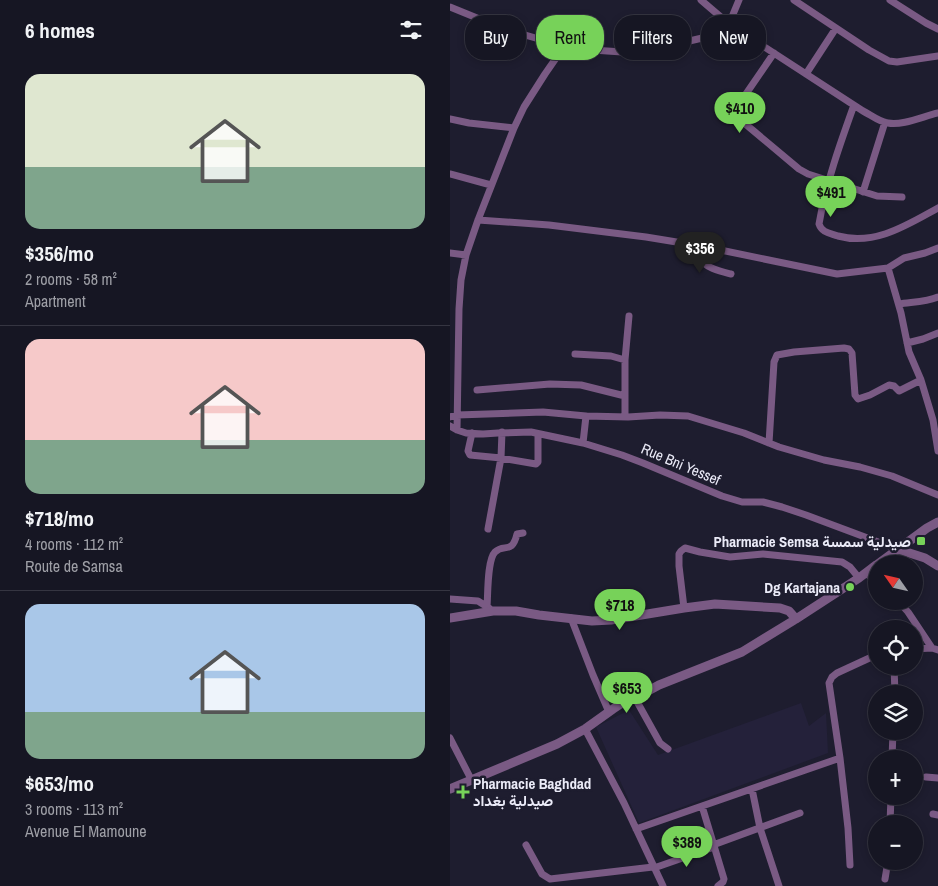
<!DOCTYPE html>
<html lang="en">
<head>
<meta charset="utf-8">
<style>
	body { margin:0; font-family:"Archivo Narrow",Vazirmatn,sans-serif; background:#1f1f2b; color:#f1f3f6; height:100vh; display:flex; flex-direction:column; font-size:19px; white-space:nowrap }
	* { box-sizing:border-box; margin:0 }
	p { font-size:16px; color:#9e9fa6 }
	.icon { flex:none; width:28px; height:28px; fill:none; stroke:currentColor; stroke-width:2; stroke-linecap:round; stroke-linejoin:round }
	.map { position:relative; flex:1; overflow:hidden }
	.details { display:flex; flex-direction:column; background:#161623; width:450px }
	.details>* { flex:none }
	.guide { position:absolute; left:15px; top:15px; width:398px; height:45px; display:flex; gap:10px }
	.needle { width:32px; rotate:304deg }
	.fabs { position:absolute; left:418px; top:555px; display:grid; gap:10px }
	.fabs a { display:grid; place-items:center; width:55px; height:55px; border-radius:50%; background:#161623; box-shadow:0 2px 8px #0003,0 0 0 1px #353541; font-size:25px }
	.price { position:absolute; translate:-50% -42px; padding:0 11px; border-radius:18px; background:#77d259; color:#111; font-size:16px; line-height:32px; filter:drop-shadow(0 1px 2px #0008) }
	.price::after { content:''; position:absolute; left:50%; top:30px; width:15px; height:11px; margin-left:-8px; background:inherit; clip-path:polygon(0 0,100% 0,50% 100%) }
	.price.selected { background:#222; color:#fff }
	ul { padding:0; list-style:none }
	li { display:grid; align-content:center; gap:10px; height:265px; padding:0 25px }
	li+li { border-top:1px solid #353541 }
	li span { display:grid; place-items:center; height:155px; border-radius:15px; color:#555 }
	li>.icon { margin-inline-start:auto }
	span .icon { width:90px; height:90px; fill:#fffc; stroke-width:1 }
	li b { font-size:21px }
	h2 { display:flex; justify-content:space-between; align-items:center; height:60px; padding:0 25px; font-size:21px }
	.chip { padding:0 18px; border-radius:20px; background:#161623; box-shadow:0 2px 8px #0003,0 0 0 1px #353541; font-size:18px; line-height:45px }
	.chip.selected { background:#77d259; color:#111 }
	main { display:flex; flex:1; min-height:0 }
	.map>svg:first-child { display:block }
	.built { fill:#24213a }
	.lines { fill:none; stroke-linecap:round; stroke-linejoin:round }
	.minor { stroke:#7a5a84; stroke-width:7 }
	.tertiary { stroke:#7a5a84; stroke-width:9 }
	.poi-dot { fill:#77d259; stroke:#1e1d2f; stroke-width:2 }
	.labels { text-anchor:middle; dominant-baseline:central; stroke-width:5; stroke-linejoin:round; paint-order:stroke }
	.street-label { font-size:15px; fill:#ebebf8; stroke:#1e1d2f }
	.poi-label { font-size:15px; font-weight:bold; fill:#ebebf8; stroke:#1e1d2f; text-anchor:end }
</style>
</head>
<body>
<main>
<section class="details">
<h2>6 homes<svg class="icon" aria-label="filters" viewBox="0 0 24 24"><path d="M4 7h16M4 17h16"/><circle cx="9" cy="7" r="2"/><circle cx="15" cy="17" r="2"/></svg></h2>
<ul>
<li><span style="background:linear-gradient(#dfe7d0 60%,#7fa58c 0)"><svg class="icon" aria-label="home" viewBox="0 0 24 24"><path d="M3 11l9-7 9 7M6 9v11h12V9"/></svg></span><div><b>$356/mo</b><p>2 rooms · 58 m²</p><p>Apartment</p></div></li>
<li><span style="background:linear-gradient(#f6c9c9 65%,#7fa58c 0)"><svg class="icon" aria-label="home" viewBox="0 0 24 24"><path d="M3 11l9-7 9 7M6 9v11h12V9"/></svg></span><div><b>$718/mo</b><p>4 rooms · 112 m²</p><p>Route de Samsa</p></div></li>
<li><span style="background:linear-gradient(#a9c7e8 70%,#7fa58c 0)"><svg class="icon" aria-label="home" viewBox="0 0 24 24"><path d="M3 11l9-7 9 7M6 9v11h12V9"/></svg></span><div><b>$653/mo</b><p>3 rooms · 113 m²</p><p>Avenue El Mamoune</p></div></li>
</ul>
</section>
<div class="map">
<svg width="488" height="886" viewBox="0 0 488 886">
	<rect width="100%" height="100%" fill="#1e1d2f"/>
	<!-- built -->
	<path class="built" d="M351,703l8,23 17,-13 2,40 -189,70 -43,-96 33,-17 29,45z"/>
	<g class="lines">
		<!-- minor -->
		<path class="minor" d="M251,0l28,24 134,87c8,4 16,11 25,12 14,3 36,-7 50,-10
			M344,0l75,50 20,11 8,1 41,-6
			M440,0l36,23 12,6
			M0,7l54,22 42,12 17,7 59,4 63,-10 26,-6 11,-5 5,-3 2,-4 10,-24
			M324,53l-37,54 -2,4 2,6 62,52 9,5 69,22 25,1
			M356,74l30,-46
			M404,105c-14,39 -28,78 -35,119 3,9 11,9 19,12 37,10 69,-11 100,-28
			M0,119l19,4 45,5
			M0,174l41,11
			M413,192l22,-70
			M28,220l71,5 97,12 55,9 136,28 51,-6 16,-10 21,-5 13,-5
			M251,246c0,4 -1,9 0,13 3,9 22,13 30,15
			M0,253l16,2
			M438,268l13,45 8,39 12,28 12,40 5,31
			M449,304c12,-2 28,-2 39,-7
			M457,343l16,-4 15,-6
			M125,354l36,2 14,4
			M27,390l73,-6 31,1 44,11
			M0,417l7,-2 86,-3 43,4 42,1 32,-2 28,1 56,17 35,14 45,13 36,7 32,9 46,19
			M175,417v-57l4,-44
			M0,426l7,4 9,3 17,1 15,-1 33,-1 52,11 39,12 21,8 79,33 20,6h21l19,5 24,8 91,34
			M7,430l2,-121 2,-29 5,-25 12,-35 36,-92 10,-21 21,-33 18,-26
			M22,433l-4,18 2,4 31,3 35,6 2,-2v-28
			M133,443l3,-27
			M319,443l5,-81 3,-7 17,-3 50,-4 5,1 3,4 3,42 3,4 12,-4 19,-10 5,1 5,5 22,-11
			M38,529l13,-71 1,-26
			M416,573l10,9
			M0,599l28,2 11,7
			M448,601l10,11 24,36
			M37,607c1,-12 0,-47 8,-55 9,-9 17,3 22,-18l6,-1
			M234,608l-5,-42v-12l2,-3 4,-3 15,4 30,5 33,-3 79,8 8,5 9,11
			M121,618l22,57 16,37
			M464,649l18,-1 6,2
			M444,666l1,28
			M185,698l25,45 8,6
			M135,729l39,74 39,83
			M0,738l22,43
			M390,758l8,70 2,37
			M442,759l1,-28
			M476,777l12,1
			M302,789l8,39 19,58
			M252,806l22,73 -1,3 -5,4
			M483,814l5,1
			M440,824l1,-28
			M186,829l204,-71 -11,-75 3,-6 5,-4 39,-18
			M76,845l16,29 8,5 103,-12
			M263,845l87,-32
			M204,868l60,-21
			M435,879l3,-18"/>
		<!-- tertiary -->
		<path class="tertiary" d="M447,549l28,9 13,8
			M428,564l49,-36 11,-6
			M0,618l43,-7h23l23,4 53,6 19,-1 73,-12 31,-4 65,4 9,3 7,8
			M0,789l107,-45 28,-15 28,-20 12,-8 10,-3 24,-13 83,-33 54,-33 63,-41 17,-13"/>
	</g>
	<!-- markers -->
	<g class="poi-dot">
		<rect x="466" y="536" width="10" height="10" rx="2.5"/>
		<circle cx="400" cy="587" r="5"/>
		<path d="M10.5 784.5h5v5h5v5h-5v5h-5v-5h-5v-5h5z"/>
	</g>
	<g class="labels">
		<!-- street labels -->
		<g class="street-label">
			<text transform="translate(231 464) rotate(23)">Rue Bni Yessef</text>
		</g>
		<!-- poi labels -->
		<g class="poi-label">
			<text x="461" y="541">Pharmacie Semsa صيدلية سمسة</text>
			<text x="390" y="587">Dg Kartajana</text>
			<text x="23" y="783" text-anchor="start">Pharmacie Baghdad<tspan x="23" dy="17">صيدلية بغداد</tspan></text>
		</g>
	</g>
</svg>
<div class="fabs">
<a><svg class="needle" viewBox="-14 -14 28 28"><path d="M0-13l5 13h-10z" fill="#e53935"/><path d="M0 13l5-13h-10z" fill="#9e9fa6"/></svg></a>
<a><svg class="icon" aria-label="locate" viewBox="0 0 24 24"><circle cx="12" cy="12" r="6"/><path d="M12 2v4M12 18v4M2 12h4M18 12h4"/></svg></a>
<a><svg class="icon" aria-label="layers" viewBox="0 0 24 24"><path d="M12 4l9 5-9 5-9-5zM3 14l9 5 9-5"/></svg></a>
<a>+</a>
<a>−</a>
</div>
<b class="price" style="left:290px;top:134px">$410</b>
<b class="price" style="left:381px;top:218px">$491</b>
<b class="price selected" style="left:250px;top:274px">$356</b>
<b class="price" style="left:170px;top:631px">$718</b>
<b class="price" style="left:177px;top:714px">$653</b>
<b class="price" style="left:237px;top:868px">$389</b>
<div class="guide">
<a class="chip">Buy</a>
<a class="chip selected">Rent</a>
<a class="chip">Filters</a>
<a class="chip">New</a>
</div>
</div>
</main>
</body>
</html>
